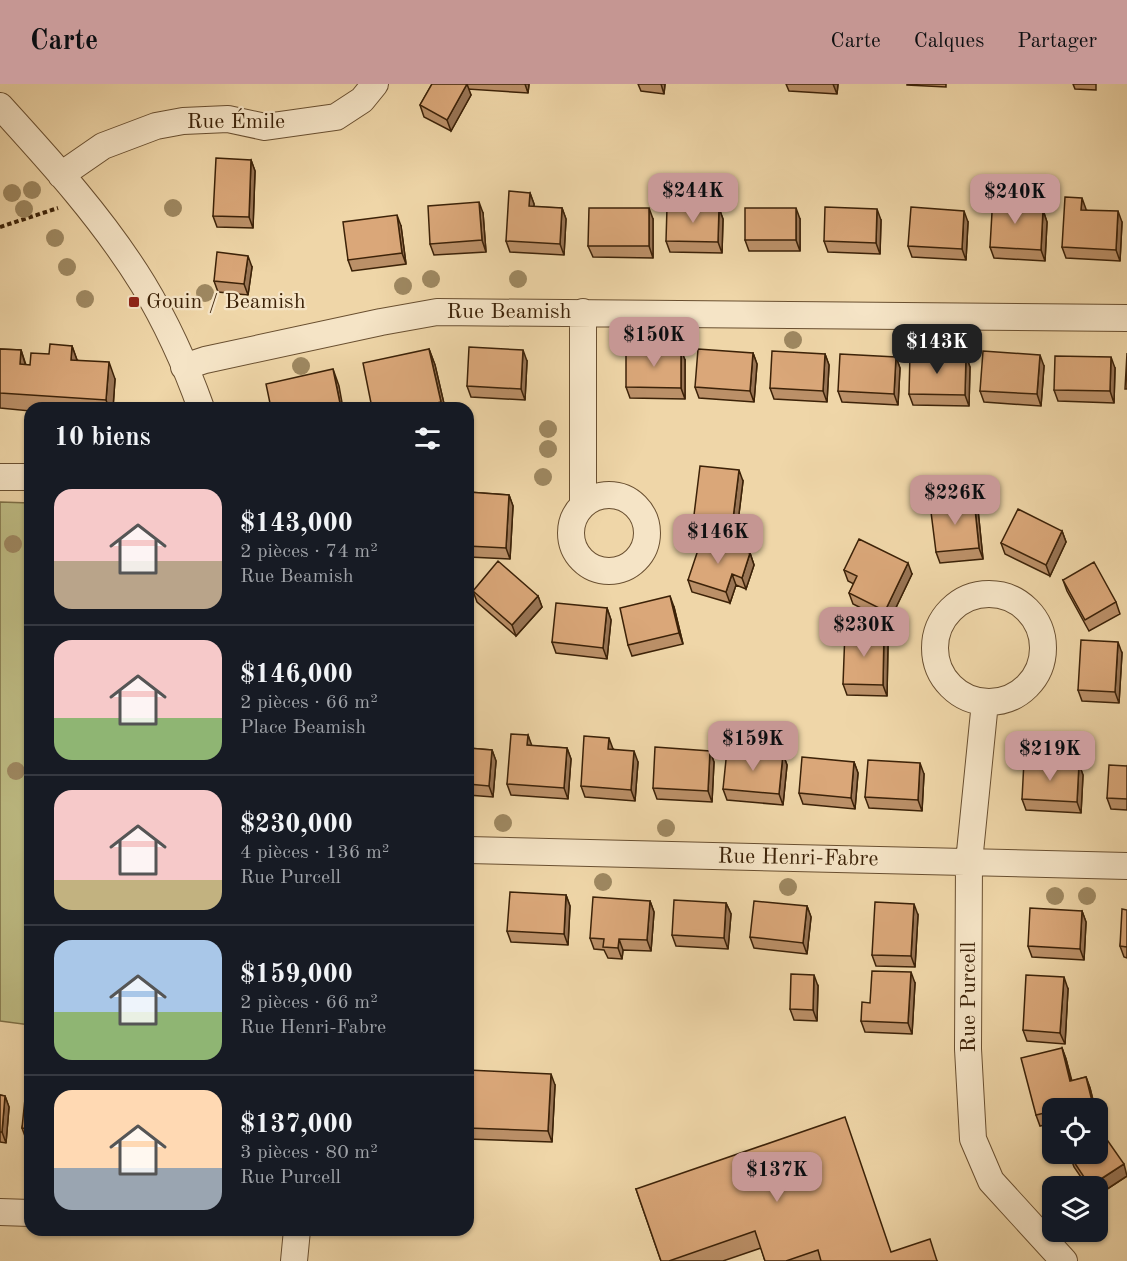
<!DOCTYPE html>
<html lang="fr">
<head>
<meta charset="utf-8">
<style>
	body { margin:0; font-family:"Old Standard TT",serif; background:#242831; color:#f1f3f6; height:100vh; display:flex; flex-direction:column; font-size:22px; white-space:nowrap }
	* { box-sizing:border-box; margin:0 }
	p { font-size:20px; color:#9ea1a6 }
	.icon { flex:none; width:33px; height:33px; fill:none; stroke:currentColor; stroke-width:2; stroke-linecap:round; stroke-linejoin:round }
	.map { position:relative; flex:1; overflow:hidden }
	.drawer { position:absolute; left:24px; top:318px; width:450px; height:834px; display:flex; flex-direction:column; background:#171b24; border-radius:18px; box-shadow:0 2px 4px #0004 }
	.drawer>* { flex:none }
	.buttons { position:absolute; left:1042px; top:1014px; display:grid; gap:12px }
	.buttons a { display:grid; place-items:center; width:66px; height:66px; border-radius:12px; background:#171b24; box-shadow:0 2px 4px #0004; font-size:30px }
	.price { position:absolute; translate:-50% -51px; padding:0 14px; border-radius:12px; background:#c59692; color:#111; font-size:20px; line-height:39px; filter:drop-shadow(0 2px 3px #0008) }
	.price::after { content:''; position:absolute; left:50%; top:36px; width:18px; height:14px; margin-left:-9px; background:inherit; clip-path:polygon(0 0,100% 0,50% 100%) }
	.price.current { background:#222; color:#fff }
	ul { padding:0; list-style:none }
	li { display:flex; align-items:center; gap:18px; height:150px; padding:0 30px }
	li+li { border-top:2px solid #363941 }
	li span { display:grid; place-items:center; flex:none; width:168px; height:120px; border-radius:18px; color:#555 }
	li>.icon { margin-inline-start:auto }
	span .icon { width:72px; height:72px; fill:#fffc; stroke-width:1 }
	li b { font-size:26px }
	h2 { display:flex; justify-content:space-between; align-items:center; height:72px; padding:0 30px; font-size:26px }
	header { display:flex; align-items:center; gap:36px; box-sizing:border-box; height:84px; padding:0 30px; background:#c59692; color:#111 }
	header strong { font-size:28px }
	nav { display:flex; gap:33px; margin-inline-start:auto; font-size:21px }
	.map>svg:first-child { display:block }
	.green { fill:#bebc84; stroke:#7d6f46; stroke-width:1.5 }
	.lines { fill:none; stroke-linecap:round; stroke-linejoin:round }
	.minor-casing { stroke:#694f30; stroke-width:28 }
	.path { stroke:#3c2208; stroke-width:4; stroke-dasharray:4.5 3; stroke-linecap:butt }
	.minor { stroke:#f5e4c6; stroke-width:26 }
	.tree { fill:#9e8861 }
	.wall { fill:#bb9068; stroke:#3c2208; stroke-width:1.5 }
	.shaded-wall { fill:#997555; stroke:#3c2208; stroke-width:1.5 }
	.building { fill:#daa779; stroke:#3c2208; stroke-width:1.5 }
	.poi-dot { fill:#8f2418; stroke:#f5e4c6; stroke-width:2 }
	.labels { text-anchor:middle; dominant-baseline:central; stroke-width:4.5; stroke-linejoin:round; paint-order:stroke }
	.street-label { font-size:22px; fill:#3c2208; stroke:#f5e4c6 }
	.poi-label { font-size:22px; fill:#3c2208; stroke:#f5e4c6; text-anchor:start }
</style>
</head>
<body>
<header>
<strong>Carte</strong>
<nav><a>Carte</a><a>Calques</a><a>Partager</a></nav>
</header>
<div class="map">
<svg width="1127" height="1177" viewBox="0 0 1127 1177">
	<rect width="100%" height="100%" fill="#efd6a8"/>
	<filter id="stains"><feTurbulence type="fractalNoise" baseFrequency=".00333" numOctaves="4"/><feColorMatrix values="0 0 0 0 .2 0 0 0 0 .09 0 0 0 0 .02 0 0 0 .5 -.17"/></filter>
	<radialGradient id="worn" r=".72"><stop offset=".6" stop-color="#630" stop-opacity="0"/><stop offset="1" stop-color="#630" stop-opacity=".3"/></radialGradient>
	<!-- green -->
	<path class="green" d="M0,418l30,1v522l-30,-4z"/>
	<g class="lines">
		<!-- minor casing -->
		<g class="minor-casing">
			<path id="minor" d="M0,22c51,56 103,113 143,178 23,38 43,82 58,124
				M61,91l42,-29 53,-20 27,-5 45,-2 37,8 71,-10 26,-17 13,-16
				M583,228v192
				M184,283l21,-7 176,-38 56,-10 690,6
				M0,393h30
				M571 449a38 38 0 1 1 76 0a38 38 0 1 1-76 0Z
				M935 564a54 54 0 1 1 108 0a54 54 0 1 1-108 0Z
				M985,618l-16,160 -1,187 5,90 18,42 73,80
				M468,766l659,16
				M0,1128l30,1
				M294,1177l3,-31"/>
		</g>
		<!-- path -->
		<path class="path" d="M0,143l58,-19"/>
		<!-- minor -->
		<use href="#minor" class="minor"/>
	</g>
	<!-- trees -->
	<g class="tree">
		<circle cx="32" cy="106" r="9"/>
		<circle cx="12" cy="109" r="9"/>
		<circle cx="173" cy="124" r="9"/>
		<circle cx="24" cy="125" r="9"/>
		<circle cx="55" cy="154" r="9"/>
		<circle cx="67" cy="183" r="9"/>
		<circle cx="431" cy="195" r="9"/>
		<circle cx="518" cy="195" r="9"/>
		<circle cx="403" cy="202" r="9"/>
		<circle cx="205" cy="209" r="9"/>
		<circle cx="85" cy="215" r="9"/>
		<circle cx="793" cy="256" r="9"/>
		<circle cx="301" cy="282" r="9"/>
		<circle cx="548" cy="345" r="9"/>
		<circle cx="548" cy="365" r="9"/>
		<circle cx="543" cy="393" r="9"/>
		<circle cx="13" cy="460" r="9"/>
		<circle cx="16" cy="687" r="9"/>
		<circle cx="503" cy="739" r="9"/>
		<circle cx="666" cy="744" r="9"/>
		<circle cx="603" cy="798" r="9"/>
		<circle cx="788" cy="803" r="9"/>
		<circle cx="1055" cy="812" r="9"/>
		<circle cx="1087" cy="812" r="9"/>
	</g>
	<!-- wall -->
	<path class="wall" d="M432,0h97l-1,9 -60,-4 3,6 -20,36 -27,-14 -4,-12z
		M638,0h27l-1,10 -23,-3z
		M786,0h52l-1,10 -48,-3z
		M907,0h39v3l-39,-2z
		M1073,0h23v6l-21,-1z
		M251,76l4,11 -2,57 -36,-1 -4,-11z
		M530,109l4,11v3l28,1 4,11 -2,36 -54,-3 -4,-11z
		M1018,113l4,12 21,1 4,12 -2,39 -51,-3 -4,-11z
		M719,124l4,11 -1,34 -52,-1 -4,-11z
		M1086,126l36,12 -2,39 -54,-3 -4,-11z
		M483,129l3,39 -52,3 -4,-11z
		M653,135v39l-60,-1 -5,-11z
		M800,135v32h-51l-4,-11z
		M881,136l-1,34 -52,-2 -4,-11z
		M968,138l-2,38 -54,-3 -4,-11z
		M401,142l5,38 -54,7 -4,-11z
		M252,183l-4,28 -30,-3 -4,-11z
		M72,262l5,14 38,19 -2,29h-83v3l-30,-3v-59l21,1 5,15h4l19,-11z
		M429,265l6,16 10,43h-73z
		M753,269l4,11 -3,38 -55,-4 -4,-11z
		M825,270l4,11 -2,37 -53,-3 -4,-11z
		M966,272l4,11 -1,39 -56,-1 -4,-11z
		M896,273l4,11 -2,37 -56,-3 -4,-11z
		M685,276v39l-55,-1 -4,-11z
		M527,277l-2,39 -54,-3 -4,-11z
		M1044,282l-3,40 -57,-4 -4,-11z
		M1115,284l-1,35 -56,-2 -4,-11z
		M743,397l-6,49 -39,-4 -4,-11z
		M468,408l41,3 4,11 -3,53 -41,-2 -1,-3z
		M974,415l4,11 5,49 -43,4 -4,-11z
		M1062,447l4,11 -16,34 -45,-22 -4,-11z
		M750,469l4,12 -8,24 -10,-4 -6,18 -38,-11 -4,-12z
		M844,486l68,4 -23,48 -36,-18 -4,-11 5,-9 -6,-3z
		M1063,496l53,22 4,12 -31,17 -22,-40z
		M473,507l65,5 4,11 -26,29 -39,-34z
		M674,523l9,37 -51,12 -4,-11z
		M607,524l4,12 -4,39 -51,-6 -4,-11z
		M884,548l4,12 -1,52 -40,-1 -4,-11z
		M1122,569l-3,50 -37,-2 -4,-11z
		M528,651l3,11 36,2 4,11 -3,40 -57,-4 -4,-11z
		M468,664l24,2 4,11 -3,36 -25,-2z
		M613,665l25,13 -3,39 -50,-4 -4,-11z
		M710,667l4,11 -2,40 -55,-3 -4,-11z
		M783,670l4,11 -4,40 -56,-5 -4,-11z
		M854,678l4,11 -3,36 -52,-5 -4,-11z
		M1079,680l4,11 -2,38 -55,-3 -4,-11z
		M1127,682v44l-16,-1 -4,-11z
		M924,690l-2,37 -53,-3 -4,-11z
		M566,811l4,11 -2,39 -57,-3 -4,-11z
		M650,817l4,11 -3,39 -28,-1 -1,9 -14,-1 -4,-8 -10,-1 -4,-11z
		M726,819l5,11 -3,35 -52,-3 -4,-11z
		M807,822l4,11 -4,37 -53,-6 -4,-11z
		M1127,826v48l-3,-1 -4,-11z
		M1082,827l4,11 -2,38 -52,-3 -4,-11z
		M918,831l-3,52 -39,-1 -4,-11z
		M915,899l-3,51 -47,-2 -4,-11 9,-18z
		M818,902l-1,35 -23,-1 -4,-11z
		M1068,905l-3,55 -38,-3 -4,-11z
		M1062,964l4,11 6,22 14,-4 4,11 5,20h-42v15l-13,3 -4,-11z
		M468,986l87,15 -3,57 -84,-3z
		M30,1006v50l-4,-1 -4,-11z
		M0,1011l5,1 4,11 -3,36 -6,-1z
		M1070,1072l57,18v2l-29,19v-9h-11l-13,-19z
		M636,1105l255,63 47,9h-173l-4,-13 -38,13h-62z"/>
	<!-- shaded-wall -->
	<path class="shaded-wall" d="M467,0l4,11 -20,36 -4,-11z
		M525,0h4l-1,9z
		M661,0h4l-1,10z
		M833,0h5l-1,10z
		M251,76l4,11 -2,57 -4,-11z
		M530,109l4,11 -1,14 -4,-12z
		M1018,113l4,11 -1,12 -4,-11z
		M1082,114l4,11 -1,12 -4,-11z
		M479,118l4,11 3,39 -4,-12z
		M562,124l4,11 -2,36 -4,-11z
		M649,124l4,11v39l-4,-12z
		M719,124l4,11 -1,34 -4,-11z
		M796,124l4,11v32l-4,-11z
		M877,125l4,11 -1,34 -4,-11z
		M1043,126l4,12 -2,39 -4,-11z
		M964,127l4,11 -2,38 -4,-11z
		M1118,127l4,11 -2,39 -4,-11z
		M397,131l4,11 5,38 -4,-11z
		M248,172l4,11 -4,28 -4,-11z
		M72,262l6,17 -7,-3z
		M429,265l6,16 10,43h-2l-2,-6z
		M681,265l4,11v39l-4,-11z
		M21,266l5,17 -6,-3z
		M523,266l4,11 -2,39 -4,-11z
		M753,269l4,11 -3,38 -4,-11z
		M825,270l4,11 -2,37 -4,-11z
		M1040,271l4,11 -3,40 -4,-12z
		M966,272l4,11 -1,39 -4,-11z
		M896,273l4,11 -2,37 -4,-11z
		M1111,273l4,11 -1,35 -4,-12z
		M109,278l6,17 -2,29h-4l-3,-8z
		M333,285l6,17 4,22h-2z
		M739,386l4,11 -6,49 -4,-11z
		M509,411l4,11 -3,53 -4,-11z
		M974,415l4,11 5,49 -4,-11z
		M1062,447l4,11 -16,34 -4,-11z
		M750,469l4,12 -8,24 -4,-11z
		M908,479l4,11 -23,48 -4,-11z
		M732,490l4,11 -6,18 -4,-11z
		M538,512l4,11 -26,29 -4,-11z
		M670,512l4,11 9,37 -4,-11z
		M607,524l4,12 -4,39 -4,-11z
		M884,548l4,12 -1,52 -4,-11z
		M1118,558l4,11 -3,50 -4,-11z
		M528,651l4,11 -5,-1z
		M609,654l4,11v11l-5,-11z
		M567,664l4,11 -3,40 -4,-11z
		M492,666l4,11 -3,36 -4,-11z
		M634,667l4,11 -3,39 -4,-11z
		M710,667l4,11 -2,40 -4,-11z
		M783,670l4,11 -4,40 -4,-11z
		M854,678l4,11 -3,36 -4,-11z
		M920,679l4,11 -2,37 -4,-11z
		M1079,680l4,11 -2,38 -4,-11z
		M566,811l4,11 -2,39 -4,-11z
		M650,817l4,11 -3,39 -4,-11z
		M726,819l5,11 -3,35 -4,-11z
		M914,820l4,11 -3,52 -4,-11z
		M807,822l4,11 -4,37 -4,-11z
		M1082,827l4,11 -2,38 -4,-11z
		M619,855l4,11 -1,9 -4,-11z
		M911,888l4,11 -3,51 -4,-11z
		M814,891l4,11 -1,35 -4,-11z
		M1064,893l4,12 -3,55 -5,-11z
		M1062,964l4,11 8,33 -4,-11z
		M551,990l4,11 -3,57 -4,-11z
		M1086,993l4,11 5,20 -3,-7z
		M5,1012l4,11 -3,36 -4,-11z
		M1124,1080l3,12 -29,19v-9h-7z"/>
	<!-- building -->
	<path class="building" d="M432,0h35l-20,36 -27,-15z
		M216,74l35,2 -2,57 -36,-1z
		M509,107l21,2 -1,13 33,2 -2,36 -54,-3z
		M993,111l25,2 -1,12 26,1 -2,40 -51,-3z
		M1065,113l17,1 -1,12 37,1 -2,39 -54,-3z
		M479,118l3,38 -52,4 -2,-38z
		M667,123l52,1 -1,34 -52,-1z
		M825,123l52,2 -1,34 -52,-2z
		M911,123l53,4 -2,38 -54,-3z
		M589,124h60v38h-61z
		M745,124h51v32h-51z
		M397,131l5,38 -54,7 -5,-38z
		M217,168l31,4 -4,28 -30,-3z
		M50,260l22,2 -1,14 38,2 -3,38 -106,-7v-44l21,1 -1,14 10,1 1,-12 18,1z
		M469,263l54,3 -2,39 -54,-3z
		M626,264l55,1v39l-55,-1z
		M429,265l12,53 -26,6h-43l-9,-45z
		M698,265l55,4 -3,38 -55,-4z
		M772,267l53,3 -2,37 -53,-3z
		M983,267l57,4 -3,39 -57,-3z
		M1127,269v36h-2z
		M840,270l56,3 -2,37 -56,-3z
		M910,270l56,2 -1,39 -56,-1z
		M1055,272l56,1 -1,34 -56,-1z
		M333,285l8,39h-70l-5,-24z
		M700,382l39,4 -6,49 -39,-4z
		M468,408l41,3 -3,53 -38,-2z
		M974,415l5,49 -43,4 -6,-48z
		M1018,425l44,22 -16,34 -45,-22z
		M702,454l48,15 -8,25 -10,-4 -6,18 -38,-12z
		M859,455l49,24 -23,48 -36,-18 8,-17 -13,-6z
		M498,477l40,35 -26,29 -39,-34z
		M1094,478l22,40 -31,18 -22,-40z
		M670,512l9,37 -51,12 -8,-37z
		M556,519l51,5 -4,40 -51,-6z
		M845,547l39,1 -1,53 -40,-1z
		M1081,556l37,2 -3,50 -37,-2z
		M511,650l17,1 -1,10 40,3 -3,40 -57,-4z
		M584,652l25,2 -1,11 26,2 -3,39 -50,-4z
		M655,663l55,4 -2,40 -55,-3z
		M468,664l24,2 -3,36 -21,-2z
		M727,666l56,4 -4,40 -56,-5z
		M802,673l52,5 -3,36 -52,-5z
		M868,676l52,3 -2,37 -53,-3z
		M1024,677l55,3 -2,38 -55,-3z
		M1109,681l18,1v33l-20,-1z
		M510,808l56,3 -2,39 -57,-3z
		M593,813l57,4 -3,39 -28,-1 -1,9 -15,-1 1,-8 -14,-1z
		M674,816l52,3 -2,35 -52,-3z
		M754,817l53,5 -4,37 -53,-6z
		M875,818l39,2 -3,52 -39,-1z
		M1030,824l52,3 -2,38 -52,-3z
		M1122,825l5,1v37l-7,-1z
		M872,887l39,1 -3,51 -47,-2 1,-19 8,1z
		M791,890l23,1 -1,35 -23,-1z
		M1026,891l38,2 -4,56 -37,-3z
		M1062,964l8,33 16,-4 6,24 -30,7h-9v3l-17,4 -15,-57z
		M468,986l83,4 -3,57 -80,-3z
		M26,1005l4,1v39l-8,-1z
		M0,1011l5,1 -3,36h-2z
		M845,1033l46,135 39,-13 7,22h-116l-3,-11 -32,11h-21l-10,-30 -86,30h-8l-25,-72z
		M1103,1050l21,30 -34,22 -20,-30 4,-2h24v-16z"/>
	<!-- markers -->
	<rect class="poi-dot" x="128" y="212" width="12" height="12" rx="3"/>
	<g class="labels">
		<!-- street labels -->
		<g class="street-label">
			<text x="236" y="38">Rue Émile</text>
			<text x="509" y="228">Rue Beamish</text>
			<text transform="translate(798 774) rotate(1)">Rue Henri-Fabre</text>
			<text transform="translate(969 913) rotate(-90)">Rue Purcell</text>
		</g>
		<!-- poi labels -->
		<g class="poi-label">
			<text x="146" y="218">Gouin / Beamish</text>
		</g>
	</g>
	<rect width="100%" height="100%" filter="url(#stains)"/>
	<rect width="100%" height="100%" fill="url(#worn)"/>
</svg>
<div class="buttons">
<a><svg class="icon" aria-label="locate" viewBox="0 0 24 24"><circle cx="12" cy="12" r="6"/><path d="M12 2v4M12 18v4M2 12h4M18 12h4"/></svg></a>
<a><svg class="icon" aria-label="layers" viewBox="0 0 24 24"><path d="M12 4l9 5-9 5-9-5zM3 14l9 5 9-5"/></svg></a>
</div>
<b class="price" style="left:693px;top:140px">$244K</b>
<b class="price" style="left:1015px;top:141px">$240K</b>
<b class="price" style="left:654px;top:284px">$150K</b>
<b class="price current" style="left:937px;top:291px">$143K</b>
<b class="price" style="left:955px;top:442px">$226K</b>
<b class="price" style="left:718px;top:481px">$146K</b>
<b class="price" style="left:864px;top:574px">$230K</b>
<b class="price" style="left:753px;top:688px">$159K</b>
<b class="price" style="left:1050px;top:698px">$219K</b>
<b class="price" style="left:777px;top:1119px">$137K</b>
<section class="drawer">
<h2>10 biens<svg class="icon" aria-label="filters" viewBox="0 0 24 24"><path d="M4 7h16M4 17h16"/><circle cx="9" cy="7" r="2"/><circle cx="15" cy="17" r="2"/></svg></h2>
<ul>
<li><span style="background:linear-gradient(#f6c9c9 60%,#b9a48a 0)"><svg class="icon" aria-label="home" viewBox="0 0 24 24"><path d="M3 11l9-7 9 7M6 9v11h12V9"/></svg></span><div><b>$143,000</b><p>2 pièces · 74 m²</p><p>Rue Beamish</p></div></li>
<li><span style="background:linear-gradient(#f6c9c9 65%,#8fb573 0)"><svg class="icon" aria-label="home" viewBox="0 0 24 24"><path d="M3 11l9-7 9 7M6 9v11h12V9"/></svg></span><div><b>$146,000</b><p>2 pièces · 66 m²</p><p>Place Beamish</p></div></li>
<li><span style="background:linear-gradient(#f6c9c9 75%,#c2b280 0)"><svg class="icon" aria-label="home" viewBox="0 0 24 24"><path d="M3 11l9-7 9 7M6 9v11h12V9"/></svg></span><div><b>$230,000</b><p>4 pièces · 136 m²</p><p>Rue Purcell</p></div></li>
<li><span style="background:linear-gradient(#a9c7e8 60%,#8fb573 0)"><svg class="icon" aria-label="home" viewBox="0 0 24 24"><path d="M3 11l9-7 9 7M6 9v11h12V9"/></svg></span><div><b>$159,000</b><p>2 pièces · 66 m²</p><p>Rue Henri-Fabre</p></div></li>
<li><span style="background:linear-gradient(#ffd9b3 65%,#9aa5b1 0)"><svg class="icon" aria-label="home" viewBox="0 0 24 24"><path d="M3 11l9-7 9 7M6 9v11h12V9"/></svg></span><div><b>$137,000</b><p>3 pièces · 80 m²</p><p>Rue Purcell</p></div></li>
</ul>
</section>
</div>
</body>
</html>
